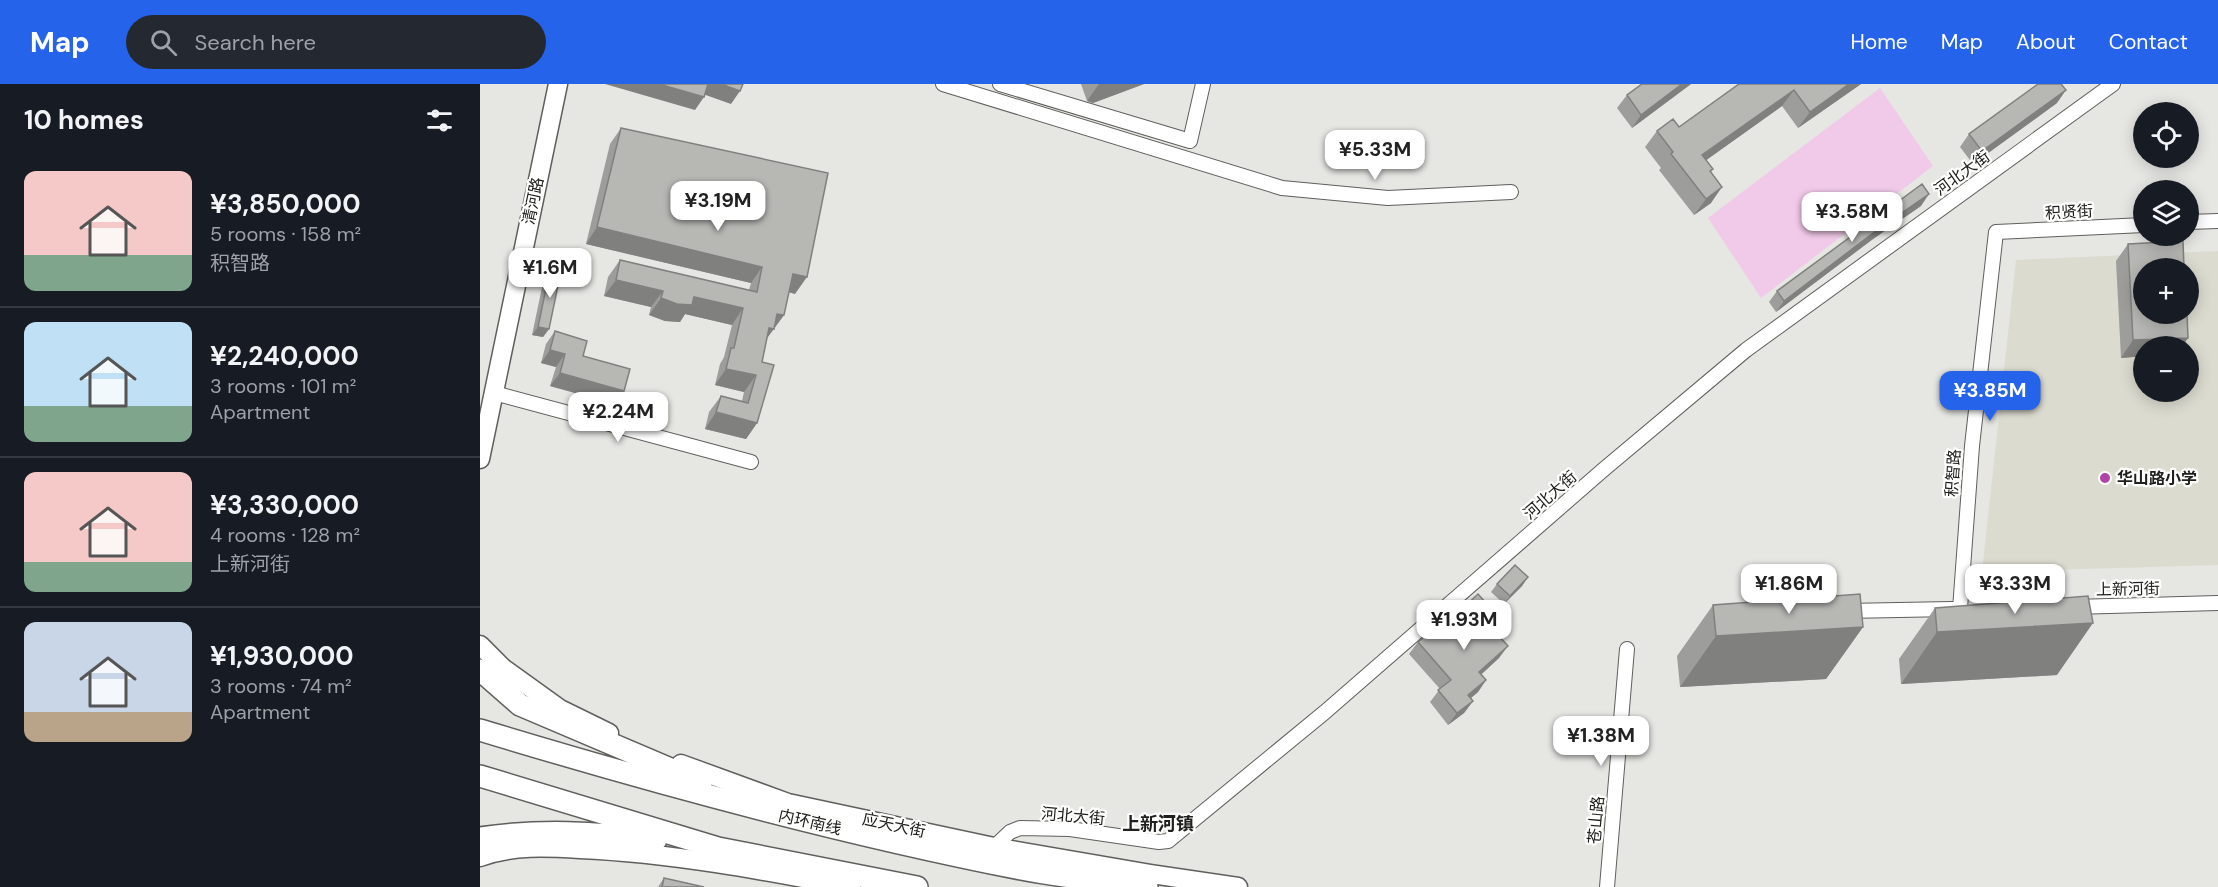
<!DOCTYPE html>
<html lang="en">
<head>
<meta charset="utf-8">
<style>
	body { margin:0; font-family:"DM Sans","Noto Sans SC",sans-serif; background:#242831; color:#f1f3f6; height:100vh; display:flex; flex-direction:column; font-size:22px; white-space:nowrap }
	* { box-sizing:border-box; margin:0 }
	p { font-size:20px; color:#9ea1a6 }
	.icon { flex:none; width:33px; height:33px; fill:none; stroke:currentColor; stroke-width:2; stroke-linecap:round; stroke-linejoin:round }
	.map { position:relative; flex:1; overflow:hidden }
	.details { display:flex; flex-direction:column; background:#171b24; width:480px }
	.details>* { flex:none }
	.buttons { position:absolute; left:1653px; top:18px; display:grid; gap:12px }
	.buttons a { display:grid; place-items:center; width:66px; height:66px; border-radius:50%; background:#171b24; box-shadow:0 3px 15px #0003; font-size:30px }
	.price { position:absolute; translate:-50% -51px; padding:0 14px; border-radius:12px; background:#fff; color:#222; font-size:20px; line-height:39px; filter:drop-shadow(0 2px 3px #0008) }
	.price::after { content:''; position:absolute; left:50%; top:36px; width:18px; height:14px; margin-left:-9px; background:inherit; clip-path:polygon(0 0,100% 0,50% 100%) }
	.price.active { background:#2563eb; color:#fff }
	ul { padding:0; list-style:none }
	li { display:flex; align-items:center; gap:18px; height:150px; padding:0 24px }
	li+li { border-top:2px solid #363941 }
	li span { display:grid; place-items:center; flex:none; width:168px; height:120px; border-radius:12px; color:#555 }
	li>.icon { margin-inline-start:auto }
	span .icon { width:72px; height:72px; fill:#fffc; stroke-width:1 }
	li b { font-size:26px }
	h2 { display:flex; justify-content:space-between; align-items:center; height:72px; padding:0 24px; font-size:26px }
	header { display:flex; align-items:center; gap:36px; box-sizing:border-box; height:84px; padding:0 30px; background:#2563eb; color:#fff }
	header strong { font-size:28px }
	nav { display:flex; gap:33px; margin-inline-start:auto; font-size:21px }
	.search { width:420px; height:54px; background:#242831; display:flex; align-items:center; gap:15px; box-sizing:border-box; padding:0 21px; border-radius:33px; color:#9ea1a6; font-size:22px }
	main { display:flex; flex:1; min-height:0 }
	.map>svg:first-child { display:block }
	.built { fill:#dbdbd0; fill-rule:evenodd }
	.green { fill:#f1c9e9 }
	.lines { fill:none; stroke-linecap:round; stroke-linejoin:round }
	.minor-casing { stroke:#5f5f5c; stroke-width:16 }
	.major-casing { stroke:#5f5f5c; stroke-width:21 }
	.highway-casing { stroke:#5f5f5c; stroke-width:24 }
	.minor { stroke:#fff; stroke-width:14 }
	.major { stroke:#fff; stroke-width:18 }
	.highway { stroke:#fff; stroke-width:21 }
	.wall { fill:#9d9d9b }
	.shaded-wall { fill:#80807e }
	.building { fill:#b7b7b4; stroke:#80807e; stroke-width:1.5 }
	.poi-dot { fill:#b043a3; stroke:#fffffe; stroke-width:2 }
	.labels { text-anchor:middle; dominant-baseline:central; stroke-width:4.5; stroke-linejoin:round; paint-order:stroke }
	.street-label { font-size:16px; fill:#20201f; stroke:#fffffe }
	.poi-label { font-size:16px; font-weight:bold; fill:#20201f; stroke:#fffffe; text-anchor:start }
	.neighbourhood-label { font-size:18px; font-weight:bold; fill:#20201f; stroke:#fffffe }
</style>
</head>
<body>
<header>
<strong>Map</strong>
<div class="search"><svg class="icon" aria-label="search" viewBox="0 0 24 24"><circle cx="10" cy="10" r="6"/><path d="M15 15l6 6"/></svg>Search here</div>
<nav><a>Home</a><a>Map</a><a>About</a><a>Contact</a></nav>
</header>
<main>
<section class="details">
<h2>10 homes<svg class="icon" aria-label="filters" viewBox="0 0 24 24"><path d="M4 7h16M4 17h16"/><circle cx="9" cy="7" r="2"/><circle cx="15" cy="17" r="2"/></svg></h2>
<ul>
<li><span style="background:linear-gradient(#f6c9c9 70%,#7fa58c 0)"><svg class="icon" aria-label="home" viewBox="0 0 24 24"><path d="M3 11l9-7 9 7M6 9v11h12V9"/></svg></span><div><b>¥3,850,000</b><p>5 rooms · 158 m²</p><p>积智路</p></div></li>
<li><span style="background:linear-gradient(#bfe0f5 70%,#7fa58c 0)"><svg class="icon" aria-label="home" viewBox="0 0 24 24"><path d="M3 11l9-7 9 7M6 9v11h12V9"/></svg></span><div><b>¥2,240,000</b><p>3 rooms · 101 m²</p><p>Apartment</p></div></li>
<li><span style="background:linear-gradient(#f6c9c9 75%,#7fa58c 0)"><svg class="icon" aria-label="home" viewBox="0 0 24 24"><path d="M3 11l9-7 9 7M6 9v11h12V9"/></svg></span><div><b>¥3,330,000</b><p>4 rooms · 128 m²</p><p>上新河街</p></div></li>
<li><span style="background:linear-gradient(#c9d6e8 75%,#b9a48a 0)"><svg class="icon" aria-label="home" viewBox="0 0 24 24"><path d="M3 11l9-7 9 7M6 9v11h12V9"/></svg></span><div><b>¥1,930,000</b><p>3 rooms · 74 m²</p><p>Apartment</p></div></li>
</ul>
</section>
<div class="map">
<svg width="1738" height="803" viewBox="0 0 1738 803">
	<rect width="100%" height="100%" fill="#e6e6e3"/>
	<!-- built -->
	<path class="built" d="M1738,167v314l-236,7 34,-312zM1664,184h44v46h-44zM1664,262h44v46h-44z"/>
	<!-- green -->
	<path class="green" d="M1400,4l53,78 -172,132 -53,-80z"/>
	<g class="lines">
		<!-- minor casing -->
		<g class="minor-casing">
			<path id="minor" d="M463,0l339,104 106,10 123,-6
				M520,0l190,57 13,-57
				M1708,138l30,-1
				M14,309l257,69
				M1593,523l145,-4
				M1480,525l12,-163 24,-214 148,-7
				M1365,527l107,-2
				M514,763l16,-15 10,-4 50,1 89,13 9,-1 157,-129 278,-242 143,-120 367,-266
				M1127,803l20,-238"/>
		</g>
		<!-- major casing -->
		<g class="major-casing">
			<path id="major" d="M0,375l78,-375
				M0,561l23,23 57,41 49,24
				M201,680l107,39 206,44 157,27 87,13
				M0,773c32,-12 67,-10 100,-8 91,4 182,21 271,38"/>
		</g>
		<!-- highway casing -->
		<g class="highway-casing">
			<path id="highway" d="M0,586l40,35 181,77
				M0,646c178,54 358,103 541,139 41,8 84,12 126,18
				M0,692l238,72 199,39
				M0,754c61,-9 115,-6 176,2"/>
		</g>
		<!-- minor -->
		<use href="#minor" class="minor"/>
		<!-- major -->
		<use href="#major" class="major"/>
		<!-- highway -->
		<use href="#highway" class="highway"/>
	</g>
	<!-- wall -->
	<path class="wall" d="M601,0h63l-51,19 -6,-2z
		M1162,0h49l-59,44 -15,-20 10,-13z
		M1259,0h122l-63,44 -16,-22 -76,54 7,9 -2,3v31l-17,12 -35,-45 2,-2 -16,-21 12,-16 22,-4z
		M1577,19l-84,61 -13,-17 9,-13z
		M141,44l174,166 -6,-2 -5,23 -17,23 -5,24 -5,61 -11,16 -41,-10 4,-17 12,-16 21,5 2,-9 -29,-7 5,-21 4,-7 8,-32 -47,-11 -5,8 -15,-1 -16,-6 2,-8 -47,-11 4,-19 12,-17 129,30 2,-7 -165,-39 24,-100z
		M1441,122l-48,33 -97,73 -7,-10 8,-11z
		M1648,160l60,94 -6,8h-38v10l-23,2 -5,-97z
		M70,185l-1,60 -6,8 -11,-2 12,-57z
		M75,247l69,60 -9,13 -65,-18 6,-19 -15,-4 5,-19z
		M1048,493l-6,9 -18,18 -13,-12 6,-8z
		M1233,521l150,22 -37,52 -146,8 -3,-31z
		M1455,524l122,67 -156,9 -2,-25z
		M1007,540l12,34 -18,16 5,6 -8,12 -7,6 2,3 -9,12 -16,12 -18,-23 10,-13 -31,-35 9,-12 26,-16z
		M184,794l40,9h-46z"/>
	<!-- shaded-wall -->
	<path class="shaded-wall" d="M125,0h54l45,13 -9,13z
		M226,0h15l19,7 -9,13 -31,-11z
		M619,0h45l-51,19 -6,-2z
		M1202,0h9l-59,44 9,-13z
		M1369,0h12l-63,44 12,-16z
		M1314,6l-12,16 -91,65 11,-16z
		M1586,6l-9,13 -84,61 9,-13z
		M1242,103l-11,16 -17,12 12,-16z
		M1449,110l-8,12 -48,33 -97,73 8,-11 97,-74z
		M117,143l165,40 -11,16 -165,-39z
		M313,190l14,3 -12,17 -13,-4z
		M136,196l47,11 -12,16 -47,-11z
		M214,213l49,11 -11,17 -47,-11 -5,8 -15,-1 -16,-6 12,-17z
		M297,230l7,1 -22,30 4,-15z
		M58,243l11,2 -6,8 -11,-2z
		M1708,254l-6,8h-38v10l-23,2 12,-18z
		M70,266l15,4 -9,13 -15,-4z
		M246,285l30,6 -12,17 -29,-7z
		M80,289l64,18 -9,13 -65,-18z
		M236,328l41,11 -11,16 -41,-10z
		M1048,493l-6,9 -18,18 6,-8z
		M1014,528l-8,12 -1,-3z
		M1613,539l-36,52 -156,9 36,-52z
		M1383,543l-37,52 -146,8 36,-51z
		M1028,562l-9,12 -28,26 8,-12z
		M1006,596l-8,12 -18,15 8,-12z
		M993,617l-9,12 -16,12 9,-12z"/>
	<!-- building -->
	<path class="building" d="M179,0h49l-4,13z
		M241,0h22l-3,7z
		M1162,0h40l-41,31 -14,-20z
		M1259,0h110l-39,28 -16,-22 -92,65 11,14 -3,2 12,16 -16,12 -35,-45 2,-2 -16,-21 16,-12 6,8z
		M1558,0h23l5,6 -84,61 -13,-17z
		M141,44l207,45 -21,104 -14,-3 -9,41 -7,-1 -3,15 -5,-1 -7,34 12,3 -17,58 -41,-11 5,-16 27,7 8,-28 -30,-6 5,-21h3l9,-40 -49,-11 -2,8 -15,-1 -16,-6 2,-7 -47,-11 4,-20 137,32 5,-25 -165,-40z
		M1442,100l7,10 -48,33 -97,74 -7,-10z
		M1703,157l1,27h-40v46h43l1,24 -55,2 -5,-96z
		M70,185l11,2 -12,58 -11,-2z
		M75,247l32,10 -4,15 47,13 -6,22 -64,-18 5,-19 -15,-4z
		M1035,481l13,12 -18,19 -13,-12z
		M998,510l16,18 -9,9 23,25 -29,26 7,8 -18,15 5,6 -16,12 -19,-23 13,-10 -33,-38 23,-20 3,4z
		M1380,510l3,33 -147,9 -3,-31z
		M1608,512l5,27 -156,9 -2,-24z
		M184,794l40,9h-42z"/>
	<!-- markers -->
	<circle class="poi-dot" cx="1625" cy="394" r="6"/>
	<g class="labels">
		<!-- street labels -->
		<g class="street-label">
			<text transform="translate(1482 89) rotate(-36)">河北大街</text>
			<text transform="translate(53 117) rotate(-78)">清河路</text>
			<text transform="translate(1589 128) rotate(-3)">积贤街</text>
			<text transform="translate(1473 389) rotate(-86)">积智路</text>
			<text transform="translate(1070 411) rotate(-41)">河北大街</text>
			<text transform="translate(1648 505) rotate(-1)">上新河街</text>
			<text transform="translate(593 732) rotate(5)">河北大街</text>
			<text transform="translate(1116 736) rotate(-85)">苍山路</text>
			<text transform="translate(330 738) rotate(13)">内环南线</text>
			<text transform="translate(414 741) rotate(12)">应天大街</text>
		</g>
		<!-- poi labels -->
		<g class="poi-label">
			<text x="1637" y="394">华山路小学</text>
		</g>
		<!-- neighbourhood labels -->
		<g class="neighbourhood-label">
			<text x="678" y="740">上新河镇</text>
		</g>
	</g>
</svg>
<div class="buttons">
<a><svg class="icon" aria-label="locate" viewBox="0 0 24 24"><circle cx="12" cy="12" r="6"/><path d="M12 2v4M12 18v4M2 12h4M18 12h4"/></svg></a>
<a><svg class="icon" aria-label="layers" viewBox="0 0 24 24"><path d="M12 4l9 5-9 5-9-5zM3 14l9 5 9-5"/></svg></a>
<a>+</a>
<a>−</a>
</div>
<b class="price" style="left:895px;top:97px">¥5.33M</b>
<b class="price" style="left:238px;top:148px">¥3.19M</b>
<b class="price" style="left:1372px;top:159px">¥3.58M</b>
<b class="price" style="left:70px;top:215px">¥1.6M</b>
<b class="price active" style="left:1510px;top:338px">¥3.85M</b>
<b class="price" style="left:138px;top:359px">¥2.24M</b>
<b class="price" style="left:1309px;top:531px">¥1.86M</b>
<b class="price" style="left:1535px;top:531px">¥3.33M</b>
<b class="price" style="left:984px;top:567px">¥1.93M</b>
<b class="price" style="left:1121px;top:683px">¥1.38M</b>
</div>
</main>
</body>
</html>
